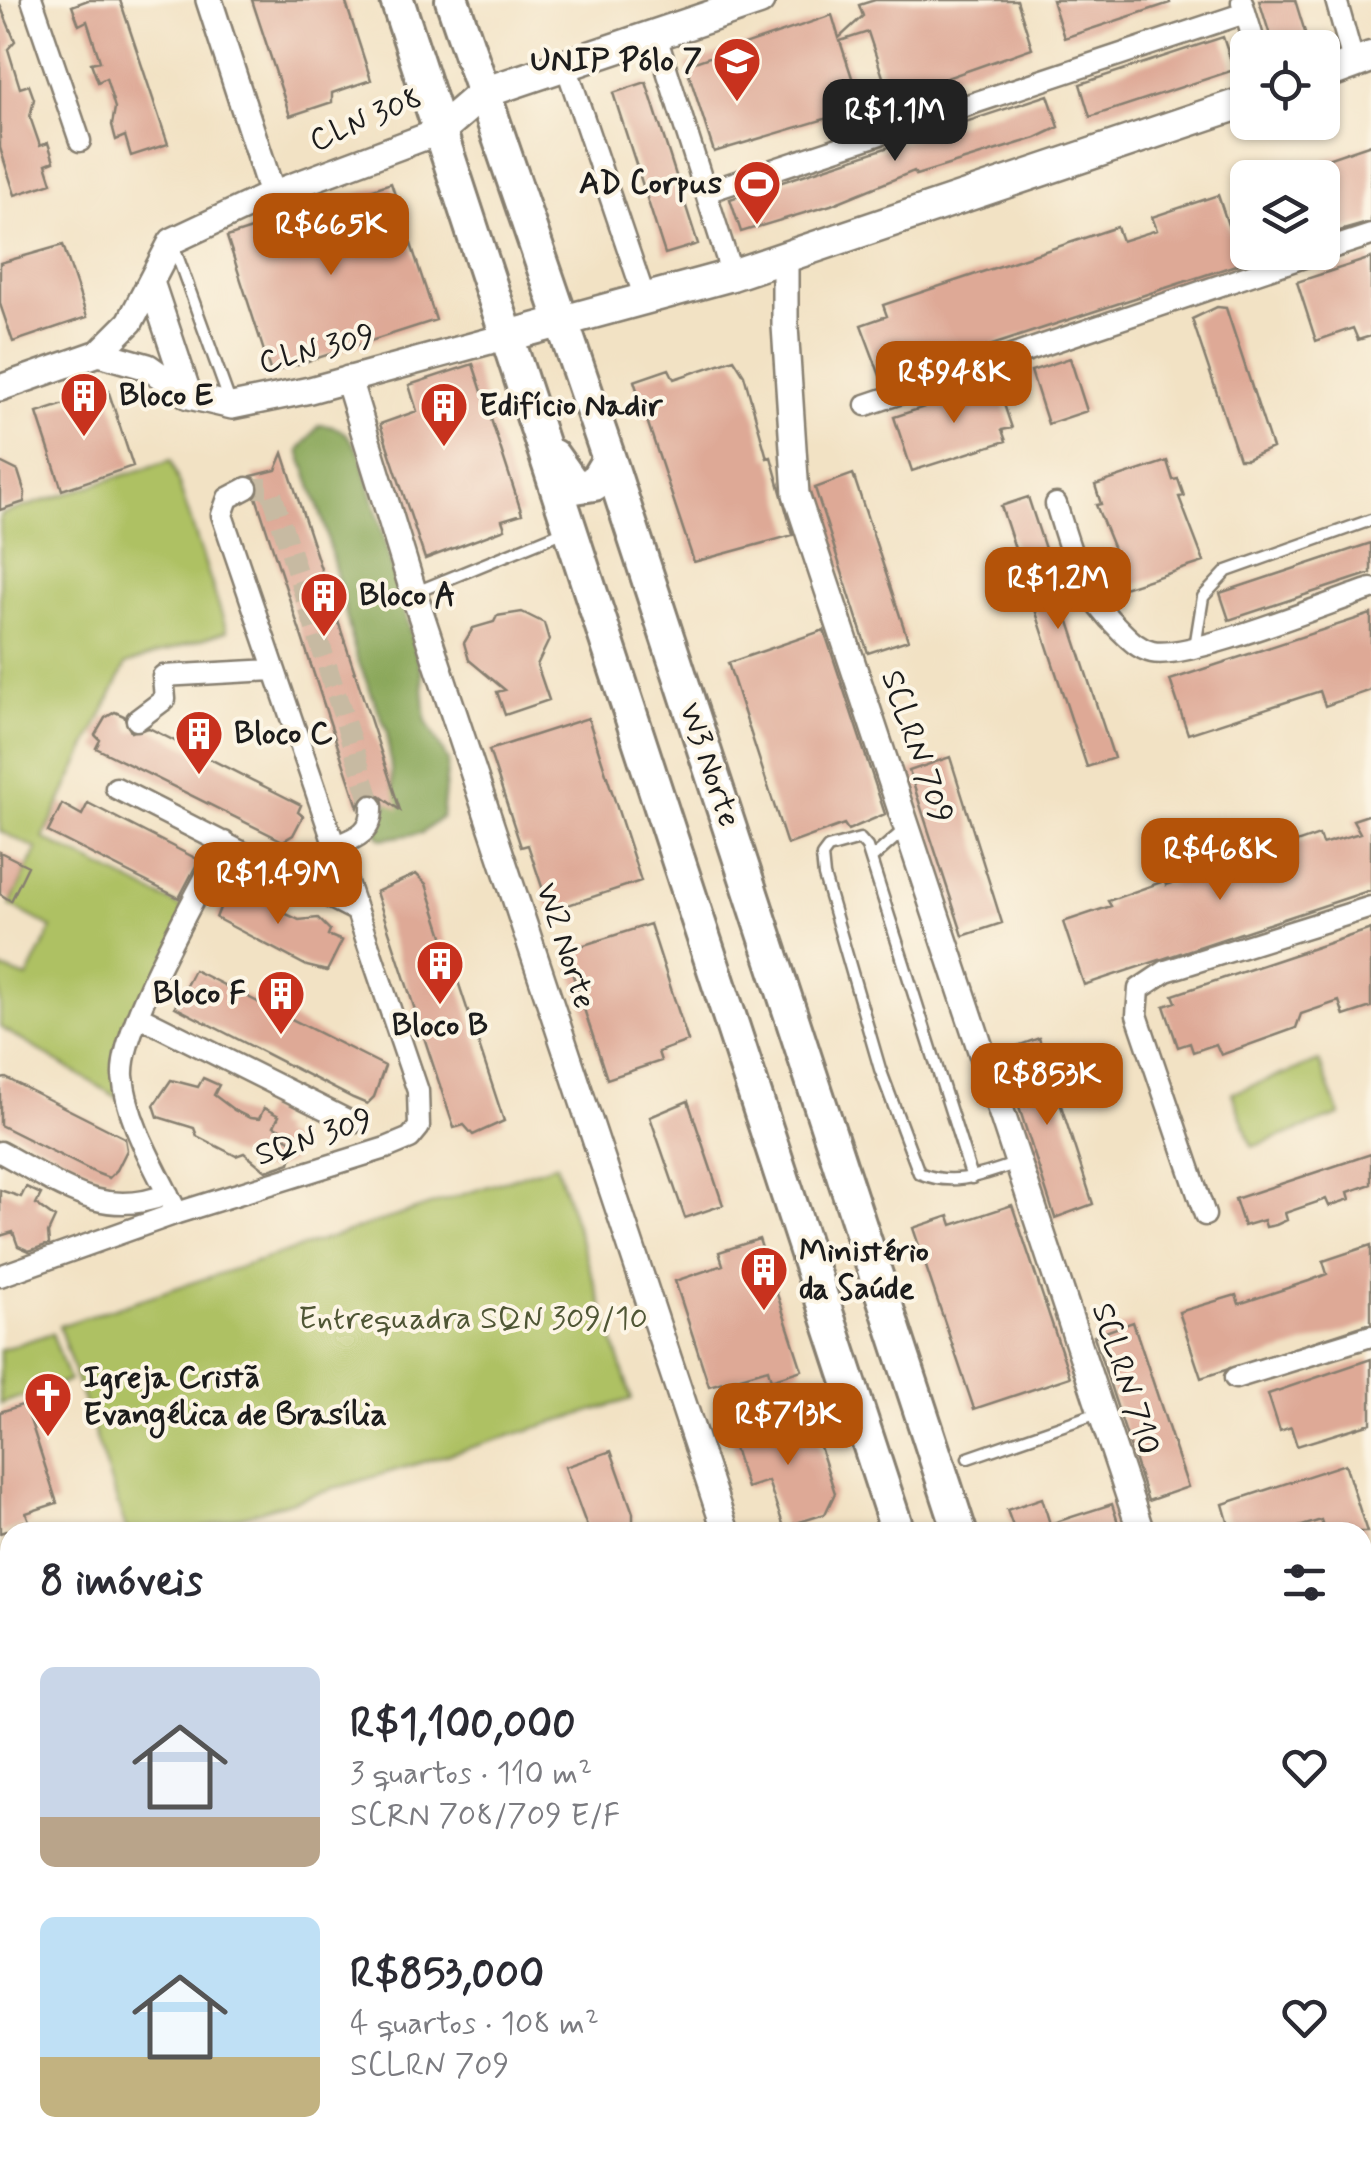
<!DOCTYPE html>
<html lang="pt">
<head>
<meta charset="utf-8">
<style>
	body { margin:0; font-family:Mynerve,sans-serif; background:#f7f7f7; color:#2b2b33; height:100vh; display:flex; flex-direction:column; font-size:38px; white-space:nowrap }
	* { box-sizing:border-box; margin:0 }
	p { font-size:32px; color:#7c7c81 }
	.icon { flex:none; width:55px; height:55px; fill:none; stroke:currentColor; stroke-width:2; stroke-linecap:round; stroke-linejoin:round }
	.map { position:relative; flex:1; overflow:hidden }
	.drawer { position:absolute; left:0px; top:1522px; width:1372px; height:642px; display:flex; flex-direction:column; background:#fff; border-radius:30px 30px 0 0; box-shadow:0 2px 8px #0004 }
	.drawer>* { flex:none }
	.tools { position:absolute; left:1230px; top:30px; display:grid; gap:20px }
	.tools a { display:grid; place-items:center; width:110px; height:110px; border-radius:15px; background:#fff; box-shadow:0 2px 8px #0004; font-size:50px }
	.price { position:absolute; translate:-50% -85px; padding:0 22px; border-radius:20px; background:#b45309; color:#fff; font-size:32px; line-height:65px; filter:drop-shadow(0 2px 5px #0008) }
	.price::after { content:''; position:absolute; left:50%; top:60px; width:30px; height:22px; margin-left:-15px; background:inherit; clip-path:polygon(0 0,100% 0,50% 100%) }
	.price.selected { background:#222; color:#fff }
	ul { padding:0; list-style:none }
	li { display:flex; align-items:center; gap:30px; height:250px; padding:0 40px }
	li span { display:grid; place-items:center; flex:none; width:280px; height:200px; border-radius:15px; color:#555 }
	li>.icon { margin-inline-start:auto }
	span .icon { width:120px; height:120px; fill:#fffc; stroke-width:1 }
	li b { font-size:42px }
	h2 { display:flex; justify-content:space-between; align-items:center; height:120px; padding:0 40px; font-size:42px }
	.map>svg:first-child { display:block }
	.green { fill:#aec164; stroke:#656e40; stroke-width:2.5 }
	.forest { fill:#8aa75a; stroke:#53623b; stroke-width:2.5 }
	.building { fill:#dea996 }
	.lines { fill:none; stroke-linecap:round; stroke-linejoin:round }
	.minor-tunnel { stroke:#c7baa2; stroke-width:20; stroke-dasharray:20 10; stroke-linecap:butt }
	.service-casing { stroke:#877f70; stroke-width:15 }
	.minor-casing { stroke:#877f70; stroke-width:25 }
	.tertiary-casing { stroke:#877f70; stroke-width:30 }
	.secondary-casing { stroke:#877f70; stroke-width:35 }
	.primary-casing { stroke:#877f70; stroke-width:38 }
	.service { stroke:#fff; stroke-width:10 }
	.minor { stroke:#fff; stroke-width:20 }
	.tertiary { stroke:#fff; stroke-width:25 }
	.secondary { stroke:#fff; stroke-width:30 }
	.primary { stroke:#fff; stroke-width:32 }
	.labels { text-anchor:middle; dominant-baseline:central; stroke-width:8; stroke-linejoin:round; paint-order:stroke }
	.poi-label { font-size:32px; font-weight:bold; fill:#1c1c1c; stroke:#fcf5e5; text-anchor:start }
	.street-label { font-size:32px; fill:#1c1c1c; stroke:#fcf5e5 }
	.park-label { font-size:32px; fill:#4f5635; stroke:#fcf5e5 }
</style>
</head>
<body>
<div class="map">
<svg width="1371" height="2164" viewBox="0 0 1371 2164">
	<rect width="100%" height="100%" fill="#fcf5e5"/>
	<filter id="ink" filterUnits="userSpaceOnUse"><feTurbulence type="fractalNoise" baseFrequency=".01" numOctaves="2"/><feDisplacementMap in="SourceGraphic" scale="20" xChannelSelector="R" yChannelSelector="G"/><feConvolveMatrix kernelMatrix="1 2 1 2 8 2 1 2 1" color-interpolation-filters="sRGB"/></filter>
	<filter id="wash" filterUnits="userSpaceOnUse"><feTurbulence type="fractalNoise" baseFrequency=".0048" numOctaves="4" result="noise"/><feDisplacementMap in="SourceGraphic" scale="40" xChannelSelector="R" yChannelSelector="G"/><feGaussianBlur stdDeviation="2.25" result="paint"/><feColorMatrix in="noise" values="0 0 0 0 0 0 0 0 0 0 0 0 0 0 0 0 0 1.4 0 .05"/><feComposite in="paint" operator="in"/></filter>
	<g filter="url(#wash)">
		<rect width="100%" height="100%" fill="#f2e2c4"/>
		<!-- green -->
		<path class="green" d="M171,460l56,171 -101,33 -83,174 146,73 -67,144 -4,43 -118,-71v-59l27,10 25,-50 -42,-23 27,-56 -37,-18v-316z
			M1319,1061l21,54 -88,32 -20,-54z
			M556,1164l76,235 -442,133h-63l-68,-206z
			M52,1333l17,48 -69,23v-54z
			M1363,1850l8,23v61l-8,3z"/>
		<!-- forest -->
		<path class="forest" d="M319,425c24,0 31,11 42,30l61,219 4,47 22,40 -6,56 -20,16 -41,6 -5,-7 17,-44 -6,-57 -31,-75 -33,-136 -24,-69z"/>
		<g id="blocks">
			<!-- building -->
			<path class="building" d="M88,0h32l48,144 -37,12 -6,-20 -9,4 -4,-15 3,-17 -9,-30 -8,4 -7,-19 9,-2 -13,-40 -8,4 -7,-19z
				M252,0h93l26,80 -39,13v9l-42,14z
				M875,0h142l15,48 -142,50 -22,-66 -28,9 22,67 -148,44 -28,-87 146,-50 7,23 24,-22 -4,-11z
				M1052,0h117l1,3 -106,35z
				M1259,0h36l13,42 -34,6z
				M0,5l15,36 -7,8 12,39 9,-3 5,14 -4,18 10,29 8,-3 6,18 -8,3 6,19 -37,12 -15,-47z
				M1223,37l11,33 -144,47 -10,-33z
				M646,82l52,162 -33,10 -52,-161z
				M1048,95l11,32 -23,11 -120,37 -2,-4 -83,34 -90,27 -11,-33z
				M1371,144v78l-49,14v-61l6,-2 -4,-13z
				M391,183l45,137 -165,53 -44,-136z
				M1218,195l16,48 14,-5v23l-366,120 -21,-56 26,-9 -4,-11 234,-78 5,14 35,-11 -5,-13z
				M63,245l24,72 -74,25 -13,-38v-41z
				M1371,258v78l-13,4 -5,-12 -37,13 -19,-59z
				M1217,307l9,1 46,140 -25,11h-8l-47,-140z
				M1070,358l17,53 -39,13 -17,-53z
				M734,359l10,16 23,83 4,-1 22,78 -99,27 -60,-181 35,-12 5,10z
				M473,364l49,150 -20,6 3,9 -80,30 -45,-135 37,-13 -8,-26z
				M986,380l2,6 9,-3 15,45 -10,2 4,11 -94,30 -18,-54 70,-23 -2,-7z
				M108,390l25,76 -71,24 -25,-77z
				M283,453l14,43 103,314 -26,-18 -13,6 -3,9 -30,-90 -72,-220 4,-14 -8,-7 24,-6z
				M1167,461l6,19 5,-1 6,17 -5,1 25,65 -96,31 -9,-28 19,-6 -22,-54 5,-1 -6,-19z
				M0,462l18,9 7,22 -1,9 -24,8z
				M853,474l55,166 -40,13 -53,-165z
				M1028,497l86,261 -27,9 -86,-261z
				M1371,543v30l-142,47 -9,-27z
				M522,612l22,11 5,17 -12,25 12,35 -44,15 -8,-23 8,-2 -36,-30 -5,-17 9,-15 21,-6 3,-6z
				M1371,614v76l-46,16 -5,-15 -132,43 -18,-54z
				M824,630l61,184 -37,16 -4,-6 -57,21 -59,-182z
				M115,712l9,4 7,16 18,-4 152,77 -3,7 5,4 -10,19 -10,6 -187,-93 4,-8 -5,-5 10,-17z
				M588,718l53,163 -91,30 -22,-66 -7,2 -32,-97z
				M950,757l52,166 -39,13 -54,-165z
				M88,803l111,57 -20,38 -131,-66 14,-28 20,11z
				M1371,814v76l-287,95 -21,-63 48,-16 -3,-5 56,-20 2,4 48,-17 1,4 68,-29 2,4 34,-12 3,9 38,-11 -7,-13z
				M0,852l28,14 -17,35 -11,-7z
				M416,874l10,10 78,237 -31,14 -9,-10 -10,3 -78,-236z
				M258,881l13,6 -4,12 7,3 -3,5 28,13 19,-2 12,12 -2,5 14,6 -15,30 -20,-5 -91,-48 13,-33 23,6z
				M650,924l38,117 -30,11 3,9 -54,18 -42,-128z
				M1371,929v78l-27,9 -5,-15 -38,13 -5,14 -75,27 -5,-11 -23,8 -3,-9 -12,4 -14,-41 12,-4 -3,-7z
				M194,970l191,96 -11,31 -7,7 -14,-6 -178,-91z
				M1039,1038l54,166 -38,14 -54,-166z
				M6,1078l119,60 2,12 -10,20 -8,8 -13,-5 -96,-48v-46z
				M203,1078l16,7 -5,10 20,15 16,8 9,1 5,-11 15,8 -5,10 8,4 -3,4 17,9 -6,20 -24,8 -22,-18 -8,3 -39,-20 -3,-8 -36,-11 -4,-12 17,-25 27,7z
				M688,1101l35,104 -38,13 -35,-101z
				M1371,1154v30l-23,8 2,7 -21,7 -3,-7 -41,14 2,7 -11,5 -10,2 -2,-7 -20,6 -9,-27z
				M26,1187l15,7 -5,10 19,14 -7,15 1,11 -20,7 -11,-5 -5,-14 -13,4v-46l21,7z
				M1012,1205l58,172 -96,32 -61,-181 36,-12 3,9z
				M759,1239l43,131 -31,10 -3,-11 -59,17 -34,-105 48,-16 -4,-13z
				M1371,1245v78l-170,55 -22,-66 57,-17 3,9 70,-23 18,-7 -4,-13z
				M1133,1322l55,165 -40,14 -54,-165z
				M1371,1359v64l-74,23 -6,-19 -11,4 -12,-37z
				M25,1404l32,99 -31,10 4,10 -30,10v-121z
				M809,1413l26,80 -10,21 -41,13 -16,-46 -21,7 -16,-49z
				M611,1451l22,62v9l-5,2 2,8h-41l-24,-65z
				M1345,1464l22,68h-42l-4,-12 -38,12h-52l-8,-28z
				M1042,1498l8,26 62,-20 9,28h-106l-8,-22z"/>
		</g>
	</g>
	<g filter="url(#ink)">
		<use href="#blocks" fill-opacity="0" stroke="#877f70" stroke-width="2.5"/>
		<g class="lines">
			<!-- minor-tunnel -->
			<path class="minor-tunnel" d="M247,488h23l102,318"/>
			<!-- service casing -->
			<g class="service-casing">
				<path id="service" d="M174,247l57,158
					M414,593l151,-62
					M1195,647l8,-50 24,-26 144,-51
					M871,859l33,-29
					M972,1178l-105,-331 -7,-8 -32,9 -6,8 2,20 56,193 39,104c34,14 63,2 96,-9
					M968,1458l133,-46
					M1362,2144l9,-2
					M1036,2155l4,9
					M1252,2155l3,9"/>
			</g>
			<!-- minor casing -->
			<g class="minor-casing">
				<path id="minor" d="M32,0l48,141
					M1336,0l18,64
					M1242,2l14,46
					M655,33l77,242
					M565,63l81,239
					M706,192l539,-179
					M1322,251l49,-16
					M866,405l453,-153
					M1056,504c17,54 23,87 65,127 9,9 18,18 31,21 36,8 176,-49 219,-63
					M137,720l28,-21 -2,-23 110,-6
					M116,788l239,122
					M333,847c23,-9 40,-14 39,-41
					M139,1016l214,107
					M0,1152c59,31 100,69 168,42
					M177,1213c-20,-43 -50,-89 -54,-137 -3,-50 76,-184 101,-234
					M1205,1215l-68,-200 2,-26 27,-18 205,-64
					M0,1276l177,-63 209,-65 24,-10 9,-11 -1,-36 -196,-576 6,-17 19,-10
					M1235,1378l136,-42
					M0,1904l10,-4
					M198,2155l3,9
					M389,2155l20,9
					M439,2164l5,-9"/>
			</g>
			<!-- tertiary casing -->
			<g class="tertiary-casing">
				<path id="tertiary" d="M209,0l63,194
					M785,257v69l11,168 345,1038
					M151,282l38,114
					M99,353l49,14 41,29 43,10 78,-16 198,-54
					M348,379l66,215 312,938
					M0,388l99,-35 31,-31 42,-81 100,-47 166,-62
					M1362,1975l9,-3
					M1348,2155l3,9
					M880,2164l19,-9"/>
			</g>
			<!-- secondary casing -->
			<g class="secondary-casing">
				<path id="secondary" d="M1322,75l49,-18
					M438,132l45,-39 276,-93
					M508,336l224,-61 516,-174"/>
			</g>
			<!-- primary casing -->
			<g class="primary-casing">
				<path id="primary" d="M397,0l501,1532
					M452,0l157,459 351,1073
					M553,456l22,31 19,-3 15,-25
					M1106,2155l4,9
					M1160,2155l3,9"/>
			</g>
			<!-- service -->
			<use href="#service" class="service"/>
			<!-- minor -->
			<use href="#minor" class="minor"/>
			<!-- tertiary -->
			<use href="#tertiary" class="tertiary"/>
			<!-- secondary -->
			<use href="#secondary" class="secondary"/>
			<!-- primary -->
			<use href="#primary" class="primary"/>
		</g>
	</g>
	<!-- icons -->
	<defs>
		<g id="university-pin" transform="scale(2.5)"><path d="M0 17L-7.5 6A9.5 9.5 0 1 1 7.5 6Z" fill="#c8321e" stroke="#fcf5e5"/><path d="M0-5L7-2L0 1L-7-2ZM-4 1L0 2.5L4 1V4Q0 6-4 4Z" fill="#fff"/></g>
		<g id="stadium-pin" transform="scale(2.5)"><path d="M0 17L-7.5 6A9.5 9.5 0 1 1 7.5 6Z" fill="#c8321e" stroke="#fcf5e5"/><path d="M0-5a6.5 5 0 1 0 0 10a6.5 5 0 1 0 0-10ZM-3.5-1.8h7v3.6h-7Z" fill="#fff"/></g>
		<g id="building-pin" transform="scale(2.5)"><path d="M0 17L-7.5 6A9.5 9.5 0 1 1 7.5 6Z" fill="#c8321e" stroke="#fcf5e5"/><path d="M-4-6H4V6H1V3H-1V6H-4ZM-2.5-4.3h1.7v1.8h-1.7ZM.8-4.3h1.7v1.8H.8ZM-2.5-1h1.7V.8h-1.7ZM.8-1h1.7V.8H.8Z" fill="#fff"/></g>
		<g id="church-pin" transform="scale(2.5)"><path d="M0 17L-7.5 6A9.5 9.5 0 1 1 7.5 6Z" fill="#c8321e" stroke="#fcf5e5"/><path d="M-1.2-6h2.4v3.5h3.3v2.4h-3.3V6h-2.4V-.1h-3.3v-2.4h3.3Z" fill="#fff"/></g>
	</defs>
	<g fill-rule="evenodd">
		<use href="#university-pin" x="737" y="61"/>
		<use href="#stadium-pin" x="757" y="184"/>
		<use href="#building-pin" x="84" y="396"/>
		<use href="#building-pin" x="444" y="406"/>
		<use href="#building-pin" x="324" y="596"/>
		<use href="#building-pin" x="199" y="734"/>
		<use href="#building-pin" x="440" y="964"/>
		<use href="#building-pin" x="281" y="994"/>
		<use href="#building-pin" x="764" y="1270"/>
		<use href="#church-pin" x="48" y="1396"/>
	</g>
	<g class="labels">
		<!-- poi labels -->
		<g class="poi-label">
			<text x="702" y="61" text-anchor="end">UNIP Pólo 7</text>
			<text x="722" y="184" text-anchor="end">AD Corpus</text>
			<text x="119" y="396">Bloco E</text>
			<text x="479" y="406">Edifício Nadir</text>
			<text x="359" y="596">Bloco A</text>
			<text x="234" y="734">Bloco C</text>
			<text x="246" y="994" text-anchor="end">Bloco F</text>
			<text x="440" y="1026" text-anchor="middle">Bloco B</text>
			<text x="799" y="1252">Ministério<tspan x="799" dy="37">da Saúde</tspan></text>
			<text x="83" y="1378">Igreja Cristã<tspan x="83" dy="37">Evangélica de Brasília</tspan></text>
		</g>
		<!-- street labels -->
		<g class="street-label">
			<text transform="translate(366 120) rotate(-23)">CLN 308</text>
			<text transform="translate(317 350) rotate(-14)">CLN 309</text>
			<text transform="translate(916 747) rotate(71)">SCLRN 709</text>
			<text transform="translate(709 765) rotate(71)">W3 Norte</text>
			<text transform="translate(565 946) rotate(72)">W2 Norte</text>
			<text transform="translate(314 1138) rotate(-18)">SQN 309</text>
			<text transform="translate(1125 1379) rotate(72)">SCLRN 710</text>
		</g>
		<!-- park labels -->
		<g class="park-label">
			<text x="473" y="1319">Entrequadra SQN 309/10</text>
		</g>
	</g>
</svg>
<div class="tools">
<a><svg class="icon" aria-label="locate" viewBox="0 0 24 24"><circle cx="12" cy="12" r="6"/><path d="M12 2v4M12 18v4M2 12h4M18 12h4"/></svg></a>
<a><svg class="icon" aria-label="layers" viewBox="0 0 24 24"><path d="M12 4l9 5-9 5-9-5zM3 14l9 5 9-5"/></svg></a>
</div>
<b class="price selected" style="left:895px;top:164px">R$1.1M</b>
<b class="price" style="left:331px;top:278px">R$665K</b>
<b class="price" style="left:954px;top:426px">R$948K</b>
<b class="price" style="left:1058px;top:632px">R$1.2M</b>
<b class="price" style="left:1220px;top:903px">R$468K</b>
<b class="price" style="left:278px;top:927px">R$1.49M</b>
<b class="price" style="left:1047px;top:1128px">R$853K</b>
<b class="price" style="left:788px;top:1468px">R$713K</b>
<section class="drawer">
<h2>8 imóveis<svg class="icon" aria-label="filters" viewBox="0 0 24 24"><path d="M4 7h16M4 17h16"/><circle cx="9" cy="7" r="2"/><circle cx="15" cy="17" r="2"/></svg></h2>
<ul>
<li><span style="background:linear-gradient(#c9d6e8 75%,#b9a48a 0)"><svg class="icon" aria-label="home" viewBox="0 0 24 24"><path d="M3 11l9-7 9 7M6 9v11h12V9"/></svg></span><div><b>R$1,100,000</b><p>3 quartos · 110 m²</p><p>SCRN 708/709 E/F</p></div><svg class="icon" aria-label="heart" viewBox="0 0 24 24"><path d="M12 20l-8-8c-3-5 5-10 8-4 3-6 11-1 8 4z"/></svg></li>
<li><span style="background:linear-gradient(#bfe0f5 70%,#c2b280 0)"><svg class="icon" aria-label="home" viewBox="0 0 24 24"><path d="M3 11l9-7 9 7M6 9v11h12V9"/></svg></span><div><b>R$853,000</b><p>4 quartos · 108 m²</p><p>SCLRN 709</p></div><svg class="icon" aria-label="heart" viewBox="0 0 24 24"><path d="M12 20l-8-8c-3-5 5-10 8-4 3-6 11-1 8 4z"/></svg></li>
</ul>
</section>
</div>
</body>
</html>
